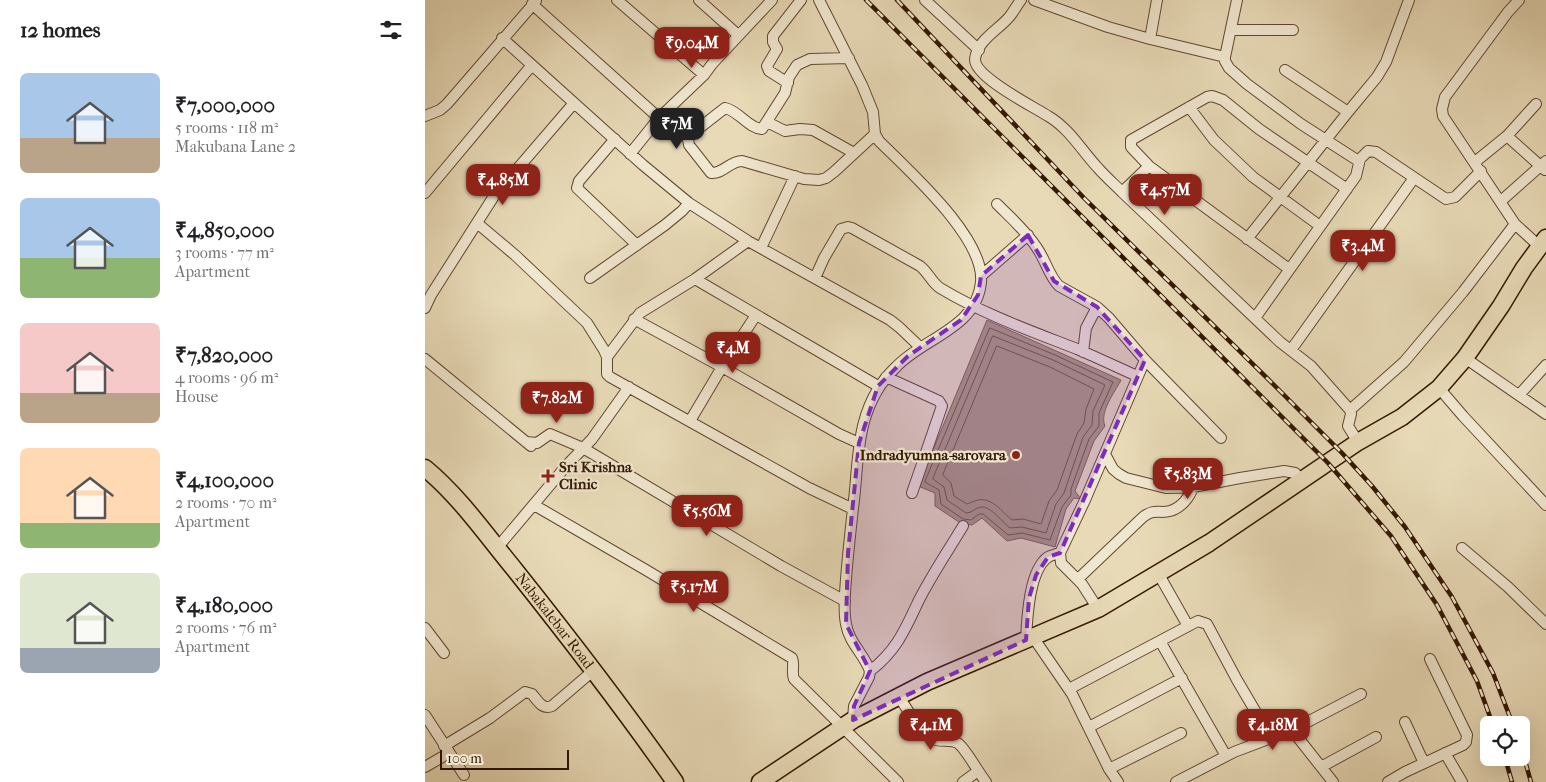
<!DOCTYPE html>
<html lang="en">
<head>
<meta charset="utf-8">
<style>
	body { margin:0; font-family:"IM FELL French Canon",serif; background:#f6f6f6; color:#202124; height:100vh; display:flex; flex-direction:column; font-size:19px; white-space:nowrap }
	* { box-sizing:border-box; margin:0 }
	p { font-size:16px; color:#757577 }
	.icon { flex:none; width:28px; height:28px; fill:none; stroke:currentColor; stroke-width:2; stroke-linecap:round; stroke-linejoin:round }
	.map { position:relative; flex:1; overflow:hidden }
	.details { display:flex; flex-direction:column; background:#fff; width:425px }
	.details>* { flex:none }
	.tools { position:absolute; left:1055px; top:716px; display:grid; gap:10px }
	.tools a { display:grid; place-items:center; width:50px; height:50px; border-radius:8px; background:#fff; box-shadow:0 5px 20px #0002; font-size:25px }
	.scale { position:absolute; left:15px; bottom:12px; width:129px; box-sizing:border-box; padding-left:5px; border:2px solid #341700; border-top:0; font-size:14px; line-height:18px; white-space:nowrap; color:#341700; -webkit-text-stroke:4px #f0e7d0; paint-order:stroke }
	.price { position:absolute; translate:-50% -42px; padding:0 11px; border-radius:10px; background:#8f2418; color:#fff; font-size:16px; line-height:32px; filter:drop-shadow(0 1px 2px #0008) }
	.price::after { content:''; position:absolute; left:50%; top:30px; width:15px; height:11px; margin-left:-8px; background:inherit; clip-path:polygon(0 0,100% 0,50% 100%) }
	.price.on { background:#222; color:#fff }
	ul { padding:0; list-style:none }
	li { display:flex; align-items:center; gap:15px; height:125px; padding:0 20px }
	li span { display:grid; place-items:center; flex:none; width:140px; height:100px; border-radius:8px; color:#555 }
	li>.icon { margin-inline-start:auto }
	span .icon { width:60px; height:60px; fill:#fffc; stroke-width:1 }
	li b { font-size:21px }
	h2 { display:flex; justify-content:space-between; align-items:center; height:60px; padding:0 20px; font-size:21px }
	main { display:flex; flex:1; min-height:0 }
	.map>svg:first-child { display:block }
	.water { fill:#ab9879; stroke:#7b6449 }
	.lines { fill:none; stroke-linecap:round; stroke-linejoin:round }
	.shore { stroke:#70583c; stroke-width:1 }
	.minor-casing { stroke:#61482e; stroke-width:12 }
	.primary-casing { stroke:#341700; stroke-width:19 }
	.trunk-casing { stroke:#341700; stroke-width:19 }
	.minor { stroke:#f0e7d0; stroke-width:10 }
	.primary { stroke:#e8dab7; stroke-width:16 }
	.trunk { stroke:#e8dab7; stroke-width:16 }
	.rail-casing { stroke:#341700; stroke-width:4.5 }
	.rail { stroke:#f0e7d0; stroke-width:2.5; stroke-dasharray:8; stroke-linecap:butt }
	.marked { fill:#7b2cbf; fill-opacity:0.2; stroke:#7b2cbf; stroke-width:4; stroke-dasharray:10 6; stroke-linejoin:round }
	.poi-dot { fill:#8f2418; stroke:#f0e7d0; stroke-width:2 }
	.labels { text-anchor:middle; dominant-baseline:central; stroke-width:4.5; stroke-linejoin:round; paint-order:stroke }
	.poi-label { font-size:15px; font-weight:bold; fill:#341700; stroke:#f0e7d0; text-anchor:end }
	.street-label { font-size:15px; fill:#341700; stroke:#f0e7d0 }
</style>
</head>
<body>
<main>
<section class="details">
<h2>12 homes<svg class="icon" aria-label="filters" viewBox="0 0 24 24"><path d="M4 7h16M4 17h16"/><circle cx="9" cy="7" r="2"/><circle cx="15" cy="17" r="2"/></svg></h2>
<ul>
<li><span style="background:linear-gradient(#a9c7e8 65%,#b9a48a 0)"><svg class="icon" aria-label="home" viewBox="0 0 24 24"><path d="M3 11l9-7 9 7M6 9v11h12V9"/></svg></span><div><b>₹7,000,000</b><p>5 rooms · 118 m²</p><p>Makubana Lane 2</p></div></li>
<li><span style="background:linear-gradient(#a9c7e8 60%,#8fb573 0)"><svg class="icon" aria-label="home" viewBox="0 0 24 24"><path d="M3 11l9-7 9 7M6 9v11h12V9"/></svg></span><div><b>₹4,850,000</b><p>3 rooms · 77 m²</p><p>Apartment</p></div></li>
<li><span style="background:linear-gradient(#f6c9c9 70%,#b9a48a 0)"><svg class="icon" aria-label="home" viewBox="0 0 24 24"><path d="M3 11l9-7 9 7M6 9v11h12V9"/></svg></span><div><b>₹7,820,000</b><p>4 rooms · 96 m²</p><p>House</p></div></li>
<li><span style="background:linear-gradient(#ffd9b3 75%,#8fb573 0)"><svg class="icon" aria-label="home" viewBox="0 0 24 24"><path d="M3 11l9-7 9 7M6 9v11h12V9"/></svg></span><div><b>₹4,100,000</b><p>2 rooms · 70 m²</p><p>Apartment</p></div></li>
<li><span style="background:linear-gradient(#dfe7d0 75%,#9aa5b1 0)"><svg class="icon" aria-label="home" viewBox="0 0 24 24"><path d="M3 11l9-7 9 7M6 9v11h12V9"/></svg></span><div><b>₹4,180,000</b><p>2 rooms · 76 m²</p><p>Apartment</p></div></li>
</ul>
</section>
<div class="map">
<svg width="1121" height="782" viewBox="0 0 1121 782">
	<rect width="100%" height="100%" fill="#e8dab7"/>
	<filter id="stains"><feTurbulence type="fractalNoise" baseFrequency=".004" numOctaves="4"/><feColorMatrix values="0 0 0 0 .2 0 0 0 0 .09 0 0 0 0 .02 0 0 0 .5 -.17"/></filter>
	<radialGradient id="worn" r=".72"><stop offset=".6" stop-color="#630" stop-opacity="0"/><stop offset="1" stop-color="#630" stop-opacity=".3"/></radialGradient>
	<!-- water -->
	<path class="water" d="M562,320l134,60c-6,12 -22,32 -16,46l-11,15 -19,50 6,8 -7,-1 -8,11 -11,38 -34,-9 -14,3 -25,-23 -10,7 -10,-1 -27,-18v-13l-17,-7z"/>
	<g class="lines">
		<!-- shore -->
		<path class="shore" d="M565,328l65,27 58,27 -14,31v13l-10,13 -18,50v6l-9,12 -12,33 -28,-7 -14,2 -25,-21h-4l-8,6 -8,-1 -22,-15 -2,-14 -14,-8z
			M568,336l60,24 52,25 -12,26 -1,14 -9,12 -19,56 -8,11 -10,29 -24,-6 -12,1c-8,-6 -19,-22 -29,-21 -6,1 -9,6 -15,6l-19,-13 -3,-13 -11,-8z
			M572,346l53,21 44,22 -8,20 -2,14 -7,11 -20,56 -8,11 -8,23 -18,-5 -11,1c-10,-8 -20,-23 -34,-20 -4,1 -8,3 -11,4l-13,-8 -3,-13 -8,-8z"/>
		<!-- minor casing -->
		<g class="minor-casing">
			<path id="minor" d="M192,0l87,75
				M274,0l39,35
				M394,0l43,85 11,27 2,22 4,7c30,30 106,97 102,141 -4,46 -58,56 -85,85 -16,15 -26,33 -32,55 -7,25 -7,52 -10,78 -3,26 -6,53 -8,79 -1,15 -3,30 0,45 3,19 18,30 24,47l-1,6 -15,29 -1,14
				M500,0l54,50
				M596,0c-4,5 -7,11 -11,16 -10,13 -33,24 -35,43 -1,18 59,48 73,57 21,12 34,35 50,52 8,9 16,16 24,24l158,150 31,24 39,44 1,4 -3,12 10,16
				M609,0l74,27 42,12 75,18
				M812,0l-12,57v4l4,7 18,16 54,40 56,36 3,-1 8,-8 8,1 70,47 9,-2 26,-26
				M1094,0l-11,12 -63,85 -3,12 1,7 72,108 24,22
				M107,4l127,114
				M806,30h62
				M77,38l141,127 46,38 59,38 142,79 9,7 21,20
				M725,39l7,-39
				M424,58l-39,1 -13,6 -8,12 -4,16 -23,36c-14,-1 -23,-18 -37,-21l-36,28 -1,3 1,6 22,28c12,1 19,-12 31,-12l62,18 15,1 7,-2 8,-6 41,-38
				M860,70l63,42
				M363,83l-19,-12 -2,-5 10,-17 -4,-7v-6l28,-36
				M764,107l25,33 39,37 67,49
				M0,116l15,-6 7,-6 89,-103
				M342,122l18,9 15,-2 13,1 41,23
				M1082,136l38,34
				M190,139l-36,42 -2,7 60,57
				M205,154l29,-36 45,-43 8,-11 60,-64
				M1050,162l32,-26 29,-32
				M697,192l27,-26
				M0,193l107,-128
				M1076,201l45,-40
				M572,204c14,14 29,27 40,44 9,13 12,28 22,38l38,21 12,11 36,42 76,78
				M52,223l38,32 72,68 17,27 3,7v17l3,3 199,111 44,21
				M822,239l101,-127 29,-35 9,-15 23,-62
				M336,248l34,-72
				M864,269l-140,-103 -18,-19v-7l76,-43 5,-1 11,4 36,29 88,60
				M556,276l47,-41
				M165,278l75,-53 17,-14 7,-8
				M390,278l9,-20 17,-29 7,-2 4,1 68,38c8,6 12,17 20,22 43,26 91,43 137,61 21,9 40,18 60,27
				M270,279l183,107
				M0,308l6,-13 63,-99 80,-93
				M830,318l101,-142 4,-17
				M209,319l88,48 117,67 20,9
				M866,350l123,-172
				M658,352l3,-24 11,-21
				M182,357l33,-44 55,-34 53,-38
				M1040,358l81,56
				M0,359l106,87
				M461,377l53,24 3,5 -30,87
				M1014,388l24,28 83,89
				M1094,395l27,-30
				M925,410l54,-48 59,-70 52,-68
				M265,421l32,-54 34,-52
				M101,442l11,1 13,-9 33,14 198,118 64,35
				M680,454l8,15 6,5 7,4 40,10 27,-1 47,-9 44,-7 11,2 8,8
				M109,505l112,65 146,88c3,7 -1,14 2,21l104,103
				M72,548l70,-83 25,-26 37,-52
				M1037,548l46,39 38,37
				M733,573l30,53
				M653,579l65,-62c12,-9 16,-3 27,-6 11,-3 20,-14 23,-24
				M673,609l-16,-25 -21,-21 -1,-10 25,-53 60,-140
				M0,628l19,25
				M608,637l39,57 37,75 9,13
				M601,640c1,-21 3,-70 22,-83 4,-2 8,-3 12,-4
				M735,641l66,115
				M445,671c26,-20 35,-41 48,-69 13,-26 30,-51 45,-76
				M644,689l123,-65 6,-3 9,3 30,56 34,58
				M474,697c9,13 20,34 34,42 8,4 19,-1 26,5 8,7 19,28 27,38
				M0,715l39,60
				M980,722l19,41
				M664,727l93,-49
				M867,730l41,52
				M19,746l46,-28 35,-26 7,2c6,7 10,16 20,12l42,-36
				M1020,753l17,29
				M0,767l24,-14
				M896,767l55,-30
				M684,769l72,-36
				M538,782l15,-11
				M751,782l58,-30 58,-22 69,-36
				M963,782l17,-10 58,-27 3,-3 1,-7 -37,-76"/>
		</g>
		<!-- primary casing -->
		<g class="primary-casing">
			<g id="primary">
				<path id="s1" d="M0,468c35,29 61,67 90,102 55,69 109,139 160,212"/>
			</g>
		</g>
		<!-- trunk casing -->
		<g class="trunk-casing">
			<path id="trunk" d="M335,782l93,-62 74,-38 171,-73 111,-66 149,-101 44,-25 37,-29 26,-30 36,-52 23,-38 22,-30"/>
		</g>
		<!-- minor -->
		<use href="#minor" class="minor"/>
		<!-- primary -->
		<use href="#primary" class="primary"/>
		<!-- trunk -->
		<use href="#trunk" class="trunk"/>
		<!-- rail casing -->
		<g class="rail-casing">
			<path id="rail" d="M441,0l462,463 63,73 46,69 40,76 16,44
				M472,0l187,198 189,186 69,69 30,33 33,41 47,70 41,76 20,52
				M1096,747l10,35
				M1080,758l7,24"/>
		</g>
		<!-- rail -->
		<use href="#rail" class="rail"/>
	</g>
	<!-- marked area -->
	<path class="marked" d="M603,235l26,46 43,26 48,53 -85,193 -12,4 -12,18 -7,23 -3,42 -173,80 1,-14 16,-35 -24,-47 2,-71 11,-110 19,-57 30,-30 53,-36 17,-25 3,-19z"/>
	<!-- markers -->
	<g class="poi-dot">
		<circle cx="591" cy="455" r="5"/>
		<path d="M120.5 468.5h5v5h5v5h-5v5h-5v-5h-5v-5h5z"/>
	</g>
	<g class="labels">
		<!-- poi labels -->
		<g class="poi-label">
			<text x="581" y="455">Indradyumna-sarovara</text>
			<text x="134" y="467" text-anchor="start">Sri Krishna<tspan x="134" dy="17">Clinic</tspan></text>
		</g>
		<!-- street labels -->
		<g class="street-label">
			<text stroke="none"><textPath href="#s1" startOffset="201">Nabakalebar Road</textPath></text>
		</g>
	</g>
	<rect width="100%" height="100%" filter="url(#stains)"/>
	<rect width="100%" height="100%" fill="url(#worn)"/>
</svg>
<div class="tools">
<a><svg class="icon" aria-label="locate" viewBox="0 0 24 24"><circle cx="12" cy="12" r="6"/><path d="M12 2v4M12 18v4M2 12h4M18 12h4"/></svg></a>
</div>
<div class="scale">100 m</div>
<b class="price" style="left:267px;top:69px">₹9.04M</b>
<b class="price on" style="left:252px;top:150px">₹7M</b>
<b class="price" style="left:78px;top:206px">₹4.85M</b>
<b class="price" style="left:740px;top:216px">₹4.57M</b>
<b class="price" style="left:938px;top:272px">₹3.4M</b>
<b class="price" style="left:308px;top:374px">₹4M</b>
<b class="price" style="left:132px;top:424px">₹7.82M</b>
<b class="price" style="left:763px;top:500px">₹5.83M</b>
<b class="price" style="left:282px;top:537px">₹5.56M</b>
<b class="price" style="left:269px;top:613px">₹5.17M</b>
<b class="price" style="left:506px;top:751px">₹4.1M</b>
<b class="price" style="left:848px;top:751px">₹4.18M</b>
</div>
</main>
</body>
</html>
